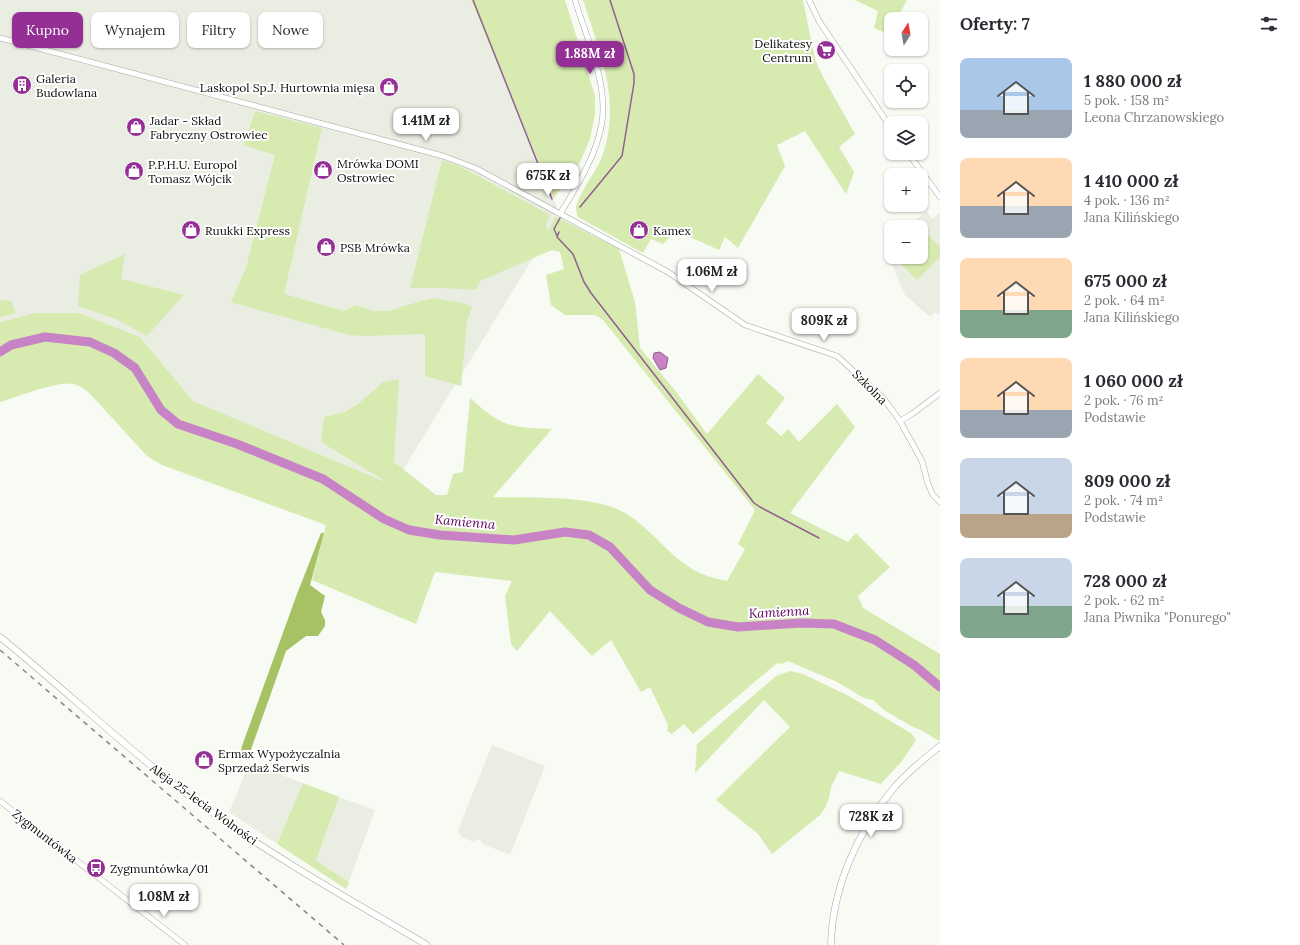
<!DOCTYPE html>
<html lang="pl">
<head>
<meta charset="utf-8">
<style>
	body { margin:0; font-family:Lora,serif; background:#f7f7f7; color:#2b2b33; height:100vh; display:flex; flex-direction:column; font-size:15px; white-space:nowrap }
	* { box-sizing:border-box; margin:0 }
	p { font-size:13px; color:#7c7c81 }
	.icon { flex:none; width:22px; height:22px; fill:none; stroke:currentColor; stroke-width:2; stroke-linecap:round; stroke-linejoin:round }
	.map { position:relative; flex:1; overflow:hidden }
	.side { display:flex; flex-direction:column; background:#fff; width:360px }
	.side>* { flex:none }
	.hud { position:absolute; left:12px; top:12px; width:380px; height:36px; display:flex; gap:8px }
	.needle { width:26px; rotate:11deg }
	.controls { position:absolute; left:884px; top:12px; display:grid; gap:8px }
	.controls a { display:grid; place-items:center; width:44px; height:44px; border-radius:8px; background:#fff; box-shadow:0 1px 3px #0004; font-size:20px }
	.price { position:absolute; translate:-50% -34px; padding:0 9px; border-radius:8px; background:#fff; color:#222; font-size:13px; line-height:26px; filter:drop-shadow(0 1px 2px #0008) }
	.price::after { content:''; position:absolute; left:50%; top:24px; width:12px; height:9px; margin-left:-6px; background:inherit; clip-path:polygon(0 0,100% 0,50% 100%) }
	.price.selected { background:#943095; color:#fff }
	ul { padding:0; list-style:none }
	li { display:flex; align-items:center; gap:12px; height:100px; padding:0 20px }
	li span { display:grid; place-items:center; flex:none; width:112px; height:80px; border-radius:8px; color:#555 }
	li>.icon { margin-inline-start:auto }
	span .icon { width:48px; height:48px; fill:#fffc; stroke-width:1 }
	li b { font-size:17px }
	h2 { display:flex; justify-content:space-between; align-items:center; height:48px; padding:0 20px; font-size:17px }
	.tag { padding:0 14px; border-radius:8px; background:#fff; box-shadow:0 1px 3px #0004; font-size:14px; line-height:36px }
	.tag.selected { background:#943095; color:#fff }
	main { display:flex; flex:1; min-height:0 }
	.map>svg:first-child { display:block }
	.built { fill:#eaeee2 }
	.green { fill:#d7eab0 }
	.forest { fill:#a7c265 }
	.water { fill:#c883c7; stroke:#90608f }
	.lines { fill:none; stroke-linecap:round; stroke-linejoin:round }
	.stream { stroke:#90608f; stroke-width:1.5 }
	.river { stroke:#c883c7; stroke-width:9 }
	.minor-casing { stroke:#a5a7a2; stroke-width:6 }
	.major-casing { stroke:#a5a7a2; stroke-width:7 }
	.minor { stroke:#fff; stroke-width:5 }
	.major { stroke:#fff; stroke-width:6 }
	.rail { stroke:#878884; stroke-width:1.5; stroke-dasharray:5 5; stroke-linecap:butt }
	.labels { text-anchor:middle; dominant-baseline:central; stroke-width:4; stroke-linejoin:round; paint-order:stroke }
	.poi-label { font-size:12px; fill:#0c0d0b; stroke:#fff; text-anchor:start }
	.street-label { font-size:12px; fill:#0c0d0b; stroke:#fff }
	.water-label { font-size:13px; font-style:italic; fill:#5b005c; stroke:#fff }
</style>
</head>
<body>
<main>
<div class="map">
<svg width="940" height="945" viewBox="0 0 940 945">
	<rect width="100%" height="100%" fill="#f8faf4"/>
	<!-- built -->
	<path class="built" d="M0,0h476l81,207 -8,25 -156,254 -200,-85 -53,-64 -61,-24h-44l-35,9z
		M927,211l5,8 8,-6v100l-2,2 -3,-3 -4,4h-2l-24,-21 -14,-33 5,-5h25v-30h-15z
		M492,745l53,21 -35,89 -27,-11 -2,-3 -5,-2 -2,3 -13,-5 -3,-7z
		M255,765l48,18 -26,61 -48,-32 18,-43z
		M339,797l36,13 -26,72 -33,-20z"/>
	<!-- green -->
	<path class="green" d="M471,0h94l30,96v19l-5,24 -10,23 -26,36z
		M583,0h220l12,59 7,16 33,59 -16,13 15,25 -8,22 -41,-63 -28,14 8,21 -47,82 -13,-11 -6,13 -43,-19 -13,13 -12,-5 -8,14 -65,-36c-1,-3 -2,-6 -2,-9 0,-9 22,-40 26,-51 20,-58 -2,-103 -19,-157z
		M855,0h52l-10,19h-6v11l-2,4 -15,-6 4,-17z
		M255,111l67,17 -38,166 60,17 12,-6 16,6h18l10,-4 33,-9 30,5 9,4 -5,15 -6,64 -36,-10v-42l-61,2 -15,-1 -118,-33 15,-34 29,-113 -31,-10z
		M442,160l19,7 89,48 -4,9 2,8 7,-16 64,33 16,53 5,46 37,45 30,41 51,-60 27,24 -19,25 15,13 7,-7 11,13 38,-38 18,23 -65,86 58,29 8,-9 34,34 -32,29 5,12 77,46v86h-3l-14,-9 -12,-5 -27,-16 -11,-10 -9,-2 -27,-16 -49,-21 -6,3 -5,-1 -84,71 -9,-10 -12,10 -5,-3 1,-6 -18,-38 -9,5 -30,-52 -19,16 -42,-45 -33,40 -6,-7 -6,-48 7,-15 -77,-9 -19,52 -104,-44 14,-55 -164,-60 -15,-9 -55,-60c-5,-5 -11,-10 -18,-12 -14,-4 -58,13 -74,18v-80l35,-9h44l61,24 53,64 197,83 -69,-42 3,-25 21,-5 13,-8 25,-22 16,-3 -5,83 42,33h11l6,-21 10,-2 7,-74c31,28 40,30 82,31l-59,68c36,1 107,-3 137,19 25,17 42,44 70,57 8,4 18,6 27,8l18,-32 -7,-5 17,-34 -152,-190 -8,-5h-30l-14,-10 -5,-30 18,-6 -4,-17 -8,-2 -72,31 -4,9 -33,-2h-33z
		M928,235l12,12v10l-23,23 -17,-17 6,-6h15v-15z
		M125,254l-4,25 63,16 -37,41 -29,-16 -40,-14 2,-31z
		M0,300l11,1 5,12 -16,4z
		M790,671l13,3 44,21 65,39 4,6 -14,21 -21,23 -42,-13 -8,16 -2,11 -4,10 -5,7 -48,39 -14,-20 -42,-34 74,-73 -26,-27 -69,73 2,-29 79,-68z
		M303,783l36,14 -23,64 33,21 -3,7 -69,-45z"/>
	<!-- forest -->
	<path class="forest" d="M321,533h3l-14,52 15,11 -4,16 4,8v6l-7,10h-12l-20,15 -37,104 -5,3 -3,-6 1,-6 55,-152z"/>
	<!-- water -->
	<path class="water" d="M660,352l8,6 -2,10 -6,2 -7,-12 1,-5z"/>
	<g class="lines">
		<!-- stream -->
		<path class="stream" d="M473,0l79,199
			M580,207l42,-51 12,-73v-9l-24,-74
			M559,232l-2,5 16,17 11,28 7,11 163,210 6,4 59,31
			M557,236l-3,-7 6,-11"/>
		<!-- river -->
		<path class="river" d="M0,352l11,-7 34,-8 45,5 24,11 21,15 26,42 17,14 59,20 86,35 61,40 25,11 31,5 74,5 51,-8 24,3 21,12 40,43 29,18 29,14 30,5 63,-4 33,1 41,16 39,25 26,22"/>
		<!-- minor casing -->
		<g class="minor-casing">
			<path id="minor" d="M809,0l10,21 72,107
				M0,38l443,118 32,12 193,104 77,53 92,31 47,43 16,22 22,40 6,23 5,11 7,7
				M908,153l32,44
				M560,214c17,-28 37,-59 42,-92 6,-39 -16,-85 -27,-122
				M900,421l12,-7 28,-21
				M0,801l185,144"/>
		</g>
		<!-- major casing -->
		<g class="major-casing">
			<path id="major" d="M0,637c73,59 140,125 217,179 67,47 139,87 210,129
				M831,945c1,-56 26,-113 62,-156 13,-16 31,-30 47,-43"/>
		</g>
		<!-- minor -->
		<use href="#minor" class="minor"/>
		<!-- major -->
		<use href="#major" class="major"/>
		<!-- rail -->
		<path class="rail" d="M0,650l344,295"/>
	</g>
	<!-- icons -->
	<defs>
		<g id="supermarket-disc" transform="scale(1)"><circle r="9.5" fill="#943095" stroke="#fff"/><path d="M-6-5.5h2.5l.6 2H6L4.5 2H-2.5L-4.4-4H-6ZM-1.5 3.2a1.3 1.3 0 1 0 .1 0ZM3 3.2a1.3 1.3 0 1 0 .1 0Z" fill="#fff"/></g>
		<g id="building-disc" transform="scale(1)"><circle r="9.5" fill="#943095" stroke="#fff"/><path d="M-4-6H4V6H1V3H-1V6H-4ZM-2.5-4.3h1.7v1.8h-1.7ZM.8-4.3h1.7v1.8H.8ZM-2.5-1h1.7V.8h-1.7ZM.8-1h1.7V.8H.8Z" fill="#fff"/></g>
		<g id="shop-disc" transform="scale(1)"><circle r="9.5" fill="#943095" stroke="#fff"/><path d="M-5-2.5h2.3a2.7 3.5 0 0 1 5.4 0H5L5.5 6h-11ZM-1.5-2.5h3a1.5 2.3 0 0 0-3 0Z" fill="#fff"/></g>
		<g id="bus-disc" transform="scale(1)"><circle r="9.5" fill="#943095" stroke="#fff"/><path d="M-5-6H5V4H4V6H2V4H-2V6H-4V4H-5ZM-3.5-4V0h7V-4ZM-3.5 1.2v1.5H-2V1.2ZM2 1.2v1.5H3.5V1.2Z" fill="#fff"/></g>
	</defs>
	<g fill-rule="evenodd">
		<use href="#supermarket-disc" x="826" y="50"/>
		<use href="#building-disc" x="22" y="85"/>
		<use href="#shop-disc" x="389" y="87"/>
		<use href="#shop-disc" x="136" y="127"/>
		<use href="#shop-disc" x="323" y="170"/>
		<use href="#shop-disc" x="134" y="171"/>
		<use href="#shop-disc" x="191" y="230"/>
		<use href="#shop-disc" x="639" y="230"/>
		<use href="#shop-disc" x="326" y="247"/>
		<use href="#shop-disc" x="204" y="760"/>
		<use href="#bus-disc" x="96" y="868"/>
	</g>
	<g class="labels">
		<!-- poi labels -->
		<g class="poi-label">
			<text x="812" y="43" text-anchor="end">Delikatesy<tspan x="812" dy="14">Centrum</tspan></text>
			<text x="36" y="78">Galeria<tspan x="36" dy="14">Budowlana</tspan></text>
			<text x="375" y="87" text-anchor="end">Laskopol Sp.J. Hurtownia mięsa</text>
			<text x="150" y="120">Jadar - Skład<tspan x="150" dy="14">Fabryczny Ostrowiec</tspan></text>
			<text x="337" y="163">Mrówka DOMI<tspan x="337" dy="14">Ostrowiec</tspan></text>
			<text x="148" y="164">P.P.H.U. Europol<tspan x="148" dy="14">Tomasz Wójcik</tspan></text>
			<text x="205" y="230">Ruukki Express</text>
			<text x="653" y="230">Kamex</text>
			<text x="340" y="247">PSB Mrówka</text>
			<text x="218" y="753">Ermax Wypożyczalnia<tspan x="218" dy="14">Sprzedaż Serwis</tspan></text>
			<text x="110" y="868">Zygmuntówka/01</text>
		</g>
		<!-- street labels -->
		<g class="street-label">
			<text transform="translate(870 387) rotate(45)">Szkolna</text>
			<text transform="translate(204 804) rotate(36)">Aleja 25-lecia Wolności</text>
			<text transform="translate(45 836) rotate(38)">Zygmuntówka</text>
		</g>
		<!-- water labels -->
		<g class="water-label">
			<text transform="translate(465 522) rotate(5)">Kamienna</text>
			<text transform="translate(779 612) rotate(-3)">Kamienna</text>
		</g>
	</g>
</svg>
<div class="controls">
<a><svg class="needle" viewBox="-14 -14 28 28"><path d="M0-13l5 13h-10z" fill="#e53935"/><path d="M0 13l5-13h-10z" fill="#7c7c81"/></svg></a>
<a><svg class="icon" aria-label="locate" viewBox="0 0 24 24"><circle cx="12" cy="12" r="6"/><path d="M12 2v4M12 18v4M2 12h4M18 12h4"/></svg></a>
<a><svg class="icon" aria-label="layers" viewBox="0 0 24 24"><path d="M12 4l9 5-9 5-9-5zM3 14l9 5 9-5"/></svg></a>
<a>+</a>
<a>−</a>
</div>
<b class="price selected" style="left:590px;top:75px">1.88M zł</b>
<b class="price" style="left:426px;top:142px">1.41M zł</b>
<b class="price" style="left:548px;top:197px">675K zł</b>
<b class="price" style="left:712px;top:293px">1.06M zł</b>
<b class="price" style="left:824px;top:342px">809K zł</b>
<b class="price" style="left:871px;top:838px">728K zł</b>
<b class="price" style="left:164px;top:918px">1.08M zł</b>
<div class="hud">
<a class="tag selected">Kupno</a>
<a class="tag">Wynajem</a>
<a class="tag">Filtry</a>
<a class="tag">Nowe</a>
</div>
</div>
<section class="side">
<h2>Oferty: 7<svg class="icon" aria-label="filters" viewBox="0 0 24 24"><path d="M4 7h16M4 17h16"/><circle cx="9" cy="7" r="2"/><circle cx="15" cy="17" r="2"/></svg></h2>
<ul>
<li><span style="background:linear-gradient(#a9c7e8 65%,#9aa5b1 0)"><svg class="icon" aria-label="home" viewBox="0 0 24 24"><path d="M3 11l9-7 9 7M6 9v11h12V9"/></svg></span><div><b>1 880 000 zł</b><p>5 pok. · 158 m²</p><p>Leona Chrzanowskiego</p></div></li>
<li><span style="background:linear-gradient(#ffd9b3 60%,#9aa5b1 0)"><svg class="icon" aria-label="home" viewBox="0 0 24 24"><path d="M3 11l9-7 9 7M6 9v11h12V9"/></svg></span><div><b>1 410 000 zł</b><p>4 pok. · 136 m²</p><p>Jana Kilińskiego</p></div></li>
<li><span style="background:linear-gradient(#ffd9b3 65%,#7fa58c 0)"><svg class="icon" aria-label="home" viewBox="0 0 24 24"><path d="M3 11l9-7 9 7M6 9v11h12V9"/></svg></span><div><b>675 000 zł</b><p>2 pok. · 64 m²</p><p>Jana Kilińskiego</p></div></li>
<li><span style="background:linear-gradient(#ffd9b3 65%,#9aa5b1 0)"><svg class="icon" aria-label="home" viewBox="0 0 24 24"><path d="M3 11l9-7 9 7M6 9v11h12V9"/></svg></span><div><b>1 060 000 zł</b><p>2 pok. · 76 m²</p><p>Podstawie</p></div></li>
<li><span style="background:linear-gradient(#c9d6e8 70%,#b9a48a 0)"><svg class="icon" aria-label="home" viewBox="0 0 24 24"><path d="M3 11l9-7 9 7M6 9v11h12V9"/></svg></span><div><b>809 000 zł</b><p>2 pok. · 74 m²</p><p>Podstawie</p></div></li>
<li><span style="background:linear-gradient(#c9d6e8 60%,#7fa58c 0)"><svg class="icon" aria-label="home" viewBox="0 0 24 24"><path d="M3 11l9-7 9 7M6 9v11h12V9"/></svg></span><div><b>728 000 zł</b><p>2 pok. · 62 m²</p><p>Jana Piwnika &quot;Ponurego&quot;</p></div></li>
</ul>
</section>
</main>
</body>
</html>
